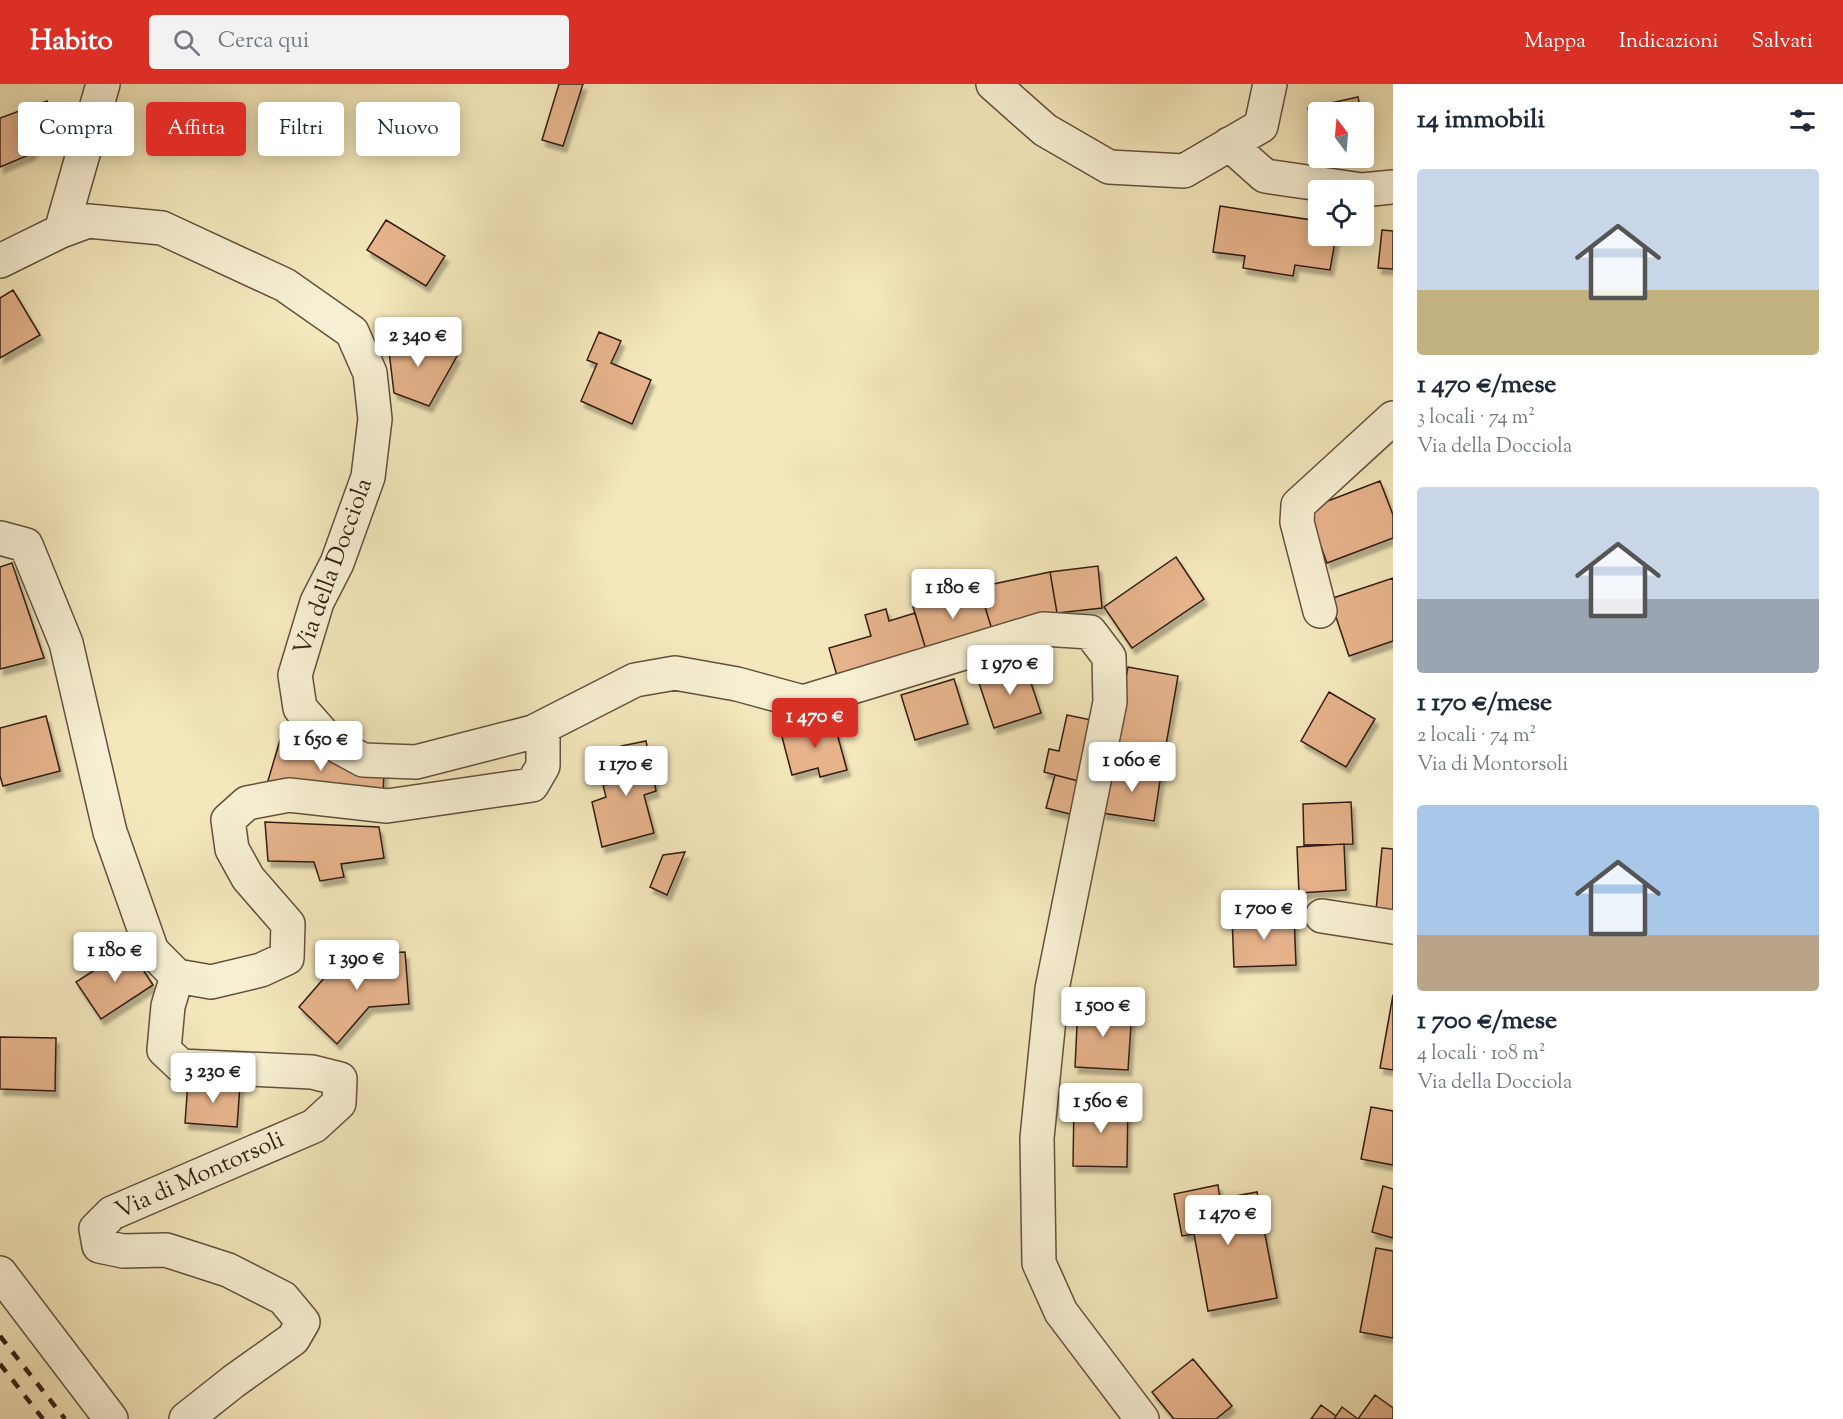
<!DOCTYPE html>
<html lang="it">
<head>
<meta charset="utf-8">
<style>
	body { margin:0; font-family:"Sorts Mill Goudy",serif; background:#f2f2f3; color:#1f2937; height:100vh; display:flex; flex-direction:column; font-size:22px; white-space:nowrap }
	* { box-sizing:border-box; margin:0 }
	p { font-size:20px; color:#747a83 }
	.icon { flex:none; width:33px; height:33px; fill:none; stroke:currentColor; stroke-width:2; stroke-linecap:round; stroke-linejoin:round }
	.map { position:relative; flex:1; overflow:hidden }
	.side { display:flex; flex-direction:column; background:#fff; width:450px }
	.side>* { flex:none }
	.banner { position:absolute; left:18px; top:18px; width:570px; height:54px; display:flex; gap:12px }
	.needle { width:39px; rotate:344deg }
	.tools { position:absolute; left:1308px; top:18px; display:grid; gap:12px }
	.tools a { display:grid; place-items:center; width:66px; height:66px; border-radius:6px; background:#fff; box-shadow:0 3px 15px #0003; font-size:30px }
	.price { position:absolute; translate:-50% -51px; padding:0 14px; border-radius:6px; background:#fff; color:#222; font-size:20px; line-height:39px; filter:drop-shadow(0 2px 3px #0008) }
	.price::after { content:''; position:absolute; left:50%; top:36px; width:18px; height:14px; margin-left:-9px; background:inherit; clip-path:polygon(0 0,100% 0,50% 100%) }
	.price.on { background:#d93025; color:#fff }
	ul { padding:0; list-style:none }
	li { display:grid; align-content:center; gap:12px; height:318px; padding:0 24px }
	li span { display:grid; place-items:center; height:186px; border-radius:6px; color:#555 }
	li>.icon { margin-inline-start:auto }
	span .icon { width:108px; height:108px; fill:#fffc; stroke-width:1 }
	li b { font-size:26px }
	h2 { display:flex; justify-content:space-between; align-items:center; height:72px; padding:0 24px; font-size:26px }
	.tag { padding:0 21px; border-radius:6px; background:#fff; box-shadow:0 3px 15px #0003; font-size:21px; line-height:54px }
	.tag.on { background:#d93025; color:#fff }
	header { display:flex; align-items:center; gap:36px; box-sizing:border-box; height:84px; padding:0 30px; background:#d93025; color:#fff }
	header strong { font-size:28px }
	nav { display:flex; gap:33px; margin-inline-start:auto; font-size:21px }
	.search { width:420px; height:54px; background:#f2f2f3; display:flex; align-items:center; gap:15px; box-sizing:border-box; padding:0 21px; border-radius:6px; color:#747a83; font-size:22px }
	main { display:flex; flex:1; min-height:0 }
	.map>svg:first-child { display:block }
	.building { fill:#e6b38b; stroke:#341e15; stroke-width:1.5; filter:url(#shadow) }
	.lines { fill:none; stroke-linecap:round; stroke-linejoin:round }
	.minor-casing { stroke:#64503e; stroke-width:36 }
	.minor { stroke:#f7efd3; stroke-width:33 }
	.rail { stroke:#341e15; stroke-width:4.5; stroke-dasharray:10 10; stroke-linecap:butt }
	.labels { text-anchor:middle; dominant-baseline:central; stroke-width:4.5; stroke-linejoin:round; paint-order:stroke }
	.street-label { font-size:24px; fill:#341e15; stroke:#f7efd3 }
</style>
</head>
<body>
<header>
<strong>Habito</strong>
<div class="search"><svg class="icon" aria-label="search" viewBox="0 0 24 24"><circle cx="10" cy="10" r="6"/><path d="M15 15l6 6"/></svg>Cerca qui</div>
<nav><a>Mappa</a><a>Indicazioni</a><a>Salvati</a></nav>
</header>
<main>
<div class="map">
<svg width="1393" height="1335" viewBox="0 0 1393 1335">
	<defs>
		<filter id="shadow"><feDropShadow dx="3.5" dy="6" stdDeviation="1.5" flood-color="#0004"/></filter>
	</defs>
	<rect width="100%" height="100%" fill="#f3e7bb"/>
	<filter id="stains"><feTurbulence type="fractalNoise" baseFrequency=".00333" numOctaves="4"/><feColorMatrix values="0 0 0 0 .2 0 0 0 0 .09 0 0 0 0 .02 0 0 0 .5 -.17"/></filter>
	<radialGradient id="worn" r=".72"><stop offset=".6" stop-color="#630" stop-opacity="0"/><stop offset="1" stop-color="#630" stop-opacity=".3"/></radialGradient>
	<!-- building -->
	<path class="building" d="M559,0h24l-20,62 -21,-6z
		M1358,13l3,15h-43v38l-10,-42z
		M47,17l5,18 -21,35 -31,13v-49z
		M1220,122l98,15v15h18l-6,34 -35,-5 -2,11 -50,-8 2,-12 -32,-4z
		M386,136l59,36 -19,30 -59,-36z
		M1382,146l11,1v38l-15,-1z
		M13,206l27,45 -40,23v-60z
		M599,248l22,9 -10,22 40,17 -19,44 -51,-23 16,-37 -10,-4z
		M403,249l54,23 -28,50 -35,-13 -6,-50z
		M1380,397l13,34v23l-66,25 -20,-54z
		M1176,473l28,42 -72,49 -28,-41z
		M12,479l32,95 -44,11v-102z
		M1098,482l4,42 -45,5 -7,-41z
		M1050,488l7,41 -64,20 -14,-46z
		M1393,494v63l-44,15 -19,-57z
		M979,503l14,46 -66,20 -14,-46z
		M886,525l3,12 26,-8 12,40 -89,26 -9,-31 42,-12 -6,-21z
		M1025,581l16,48 -47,15 -16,-48z
		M1128,583l50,9 -17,98 -51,-9z
		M954,595l14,45 -53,16 -14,-45z
		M1329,608l46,27 -29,48 -45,-26z
		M1067,631l34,7 -15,61 -42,-11 5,-23 10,2z
		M46,632l14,55 -57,15 -3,-10v-48z
		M833,635l14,51 -27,7 -2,-9 -26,7 -11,-42z
		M280,656l94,32 10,-1 -1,24 -116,-11z
		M646,657l10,50 -12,4 10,38 -52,14 -10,-45 14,-5 -3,-12 8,-1 -6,-24 17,-6 -1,-8z
		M1110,681l51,9 -7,47 -52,-8z
		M1055,691l31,8 -8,33 -32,-8z
		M1351,718l2,42 -49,1 -1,-41z
		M265,738l114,5 5,31 -43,6 3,13 -24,4 -6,-19 -46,-1z
		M1344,760l2,46 -47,3 -2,-46z
		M1382,764l11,1v62l-17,-1z
		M685,768l-18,43 -17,-8 13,-32z
		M1294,831l2,50 -62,2 -2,-50z
		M129,864l24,37 -52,34 -25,-37z
		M405,868l4,52 -40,3 -32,37 -38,-37 46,-53z
		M1393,911v75l-13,-2z
		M1078,922l54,3 -4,61 -53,-3z
		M0,953l56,1 -1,53 -55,-2z
		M188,997l52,4 -3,42 -52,-4z
		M1074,1017l54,1 -1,65 -54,-1z
		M1371,1023l22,4v54l-32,-6z
		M1218,1101l2,14 37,-7 20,106 -69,13 -14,-77 -12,2 -8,-42z
		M1383,1102l10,3v49l-21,-6z
		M1376,1164l17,3v87l-33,-6z
		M1193,1275l39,47 -16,13h-42l-22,-27z
		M1375,1311l18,13v11h-59l8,-12 16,12z
		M1321,1321l15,11 -2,3h-23z"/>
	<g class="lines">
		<!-- minor casing -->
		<g class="minor-casing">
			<path id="minor" d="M993,0l52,46 64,37 75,4 77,-45 9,-42
				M1229,60l36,32 97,14 31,-3
				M61,147l42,-147
				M0,177l61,-30 27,-10 74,7 123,57 67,47 18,41 5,46 -7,58 -31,86 -20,39 -22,73 5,33 30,34 33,18 53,2 117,-30 102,-52 40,-7 62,11 66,18 240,-73 47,3 19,25 1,45 -58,287 -15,149 2,125 22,49 81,107
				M0,454l26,7 40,98 44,189 42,119 25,25 34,6 50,-12 26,-12 1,-34 -40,-46 -16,-29 -4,-29 19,-17 42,-8 98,11 145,-21 11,-19v-39
				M1320,527l-23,-89 1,-17 95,-87
				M1322,832l71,11
				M177,892l-9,30 -4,44 17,16 131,6 28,7 -1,24 -25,23 -202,87 -16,16 3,17 24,5 43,-1 62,20 55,28 20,24 -10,17 -59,42 -48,38
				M0,1189l111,146"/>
		</g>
		<!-- minor -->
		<use href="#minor" class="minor"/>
		<!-- rail -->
		<path class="rail" d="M0,1252l65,83
			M0,1280l43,55"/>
	</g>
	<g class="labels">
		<!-- street labels -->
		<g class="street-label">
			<text transform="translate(334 483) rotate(-70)">Via della Docciola</text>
			<text transform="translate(200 1092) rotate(-24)">Via di Montorsoli</text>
		</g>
	</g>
	<rect width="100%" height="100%" filter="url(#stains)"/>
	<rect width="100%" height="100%" fill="url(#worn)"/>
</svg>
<div class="tools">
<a><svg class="needle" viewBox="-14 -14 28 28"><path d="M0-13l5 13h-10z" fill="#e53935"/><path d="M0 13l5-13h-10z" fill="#747a83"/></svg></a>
<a><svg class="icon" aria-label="locate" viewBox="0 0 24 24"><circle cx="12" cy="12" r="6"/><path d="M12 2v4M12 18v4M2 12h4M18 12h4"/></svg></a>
</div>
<b class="price" style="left:418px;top:284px">2 340 €</b>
<b class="price" style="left:953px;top:536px">1 180 €</b>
<b class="price" style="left:1010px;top:612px">1 970 €</b>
<b class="price on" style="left:815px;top:665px">1 470 €</b>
<b class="price" style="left:321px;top:688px">1 650 €</b>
<b class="price" style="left:1132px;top:709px">1 060 €</b>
<b class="price" style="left:626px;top:713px">1 170 €</b>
<b class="price" style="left:1264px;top:857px">1 700 €</b>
<b class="price" style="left:115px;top:899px">1 180 €</b>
<b class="price" style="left:357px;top:907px">1 390 €</b>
<b class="price" style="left:1103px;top:954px">1 500 €</b>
<b class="price" style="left:213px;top:1020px">3 230 €</b>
<b class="price" style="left:1101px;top:1050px">1 560 €</b>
<b class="price" style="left:1228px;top:1162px">1 470 €</b>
<div class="banner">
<a class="tag">Compra</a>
<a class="tag on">Affitta</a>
<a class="tag">Filtri</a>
<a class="tag">Nuovo</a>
</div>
</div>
<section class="side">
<h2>14 immobili<svg class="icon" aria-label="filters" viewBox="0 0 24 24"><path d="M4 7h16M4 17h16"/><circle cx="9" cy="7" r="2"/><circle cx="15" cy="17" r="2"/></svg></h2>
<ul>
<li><span style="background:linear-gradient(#c9d6e8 65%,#c2b280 0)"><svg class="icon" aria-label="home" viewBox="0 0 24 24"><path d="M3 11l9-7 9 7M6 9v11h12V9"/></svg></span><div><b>1 470 €/mese</b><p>3 locali · 74 m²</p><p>Via della Docciola</p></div></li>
<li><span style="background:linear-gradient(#c9d6e8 60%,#9aa5b1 0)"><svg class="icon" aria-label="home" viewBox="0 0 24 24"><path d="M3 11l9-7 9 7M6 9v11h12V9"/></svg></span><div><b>1 170 €/mese</b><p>2 locali · 74 m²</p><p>Via di Montorsoli</p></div></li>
<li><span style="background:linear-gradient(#a9c7e8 70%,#b9a48a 0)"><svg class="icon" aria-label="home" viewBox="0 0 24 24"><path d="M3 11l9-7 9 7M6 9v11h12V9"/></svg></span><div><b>1 700 €/mese</b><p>4 locali · 108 m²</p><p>Via della Docciola</p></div></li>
</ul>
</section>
</main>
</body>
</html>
